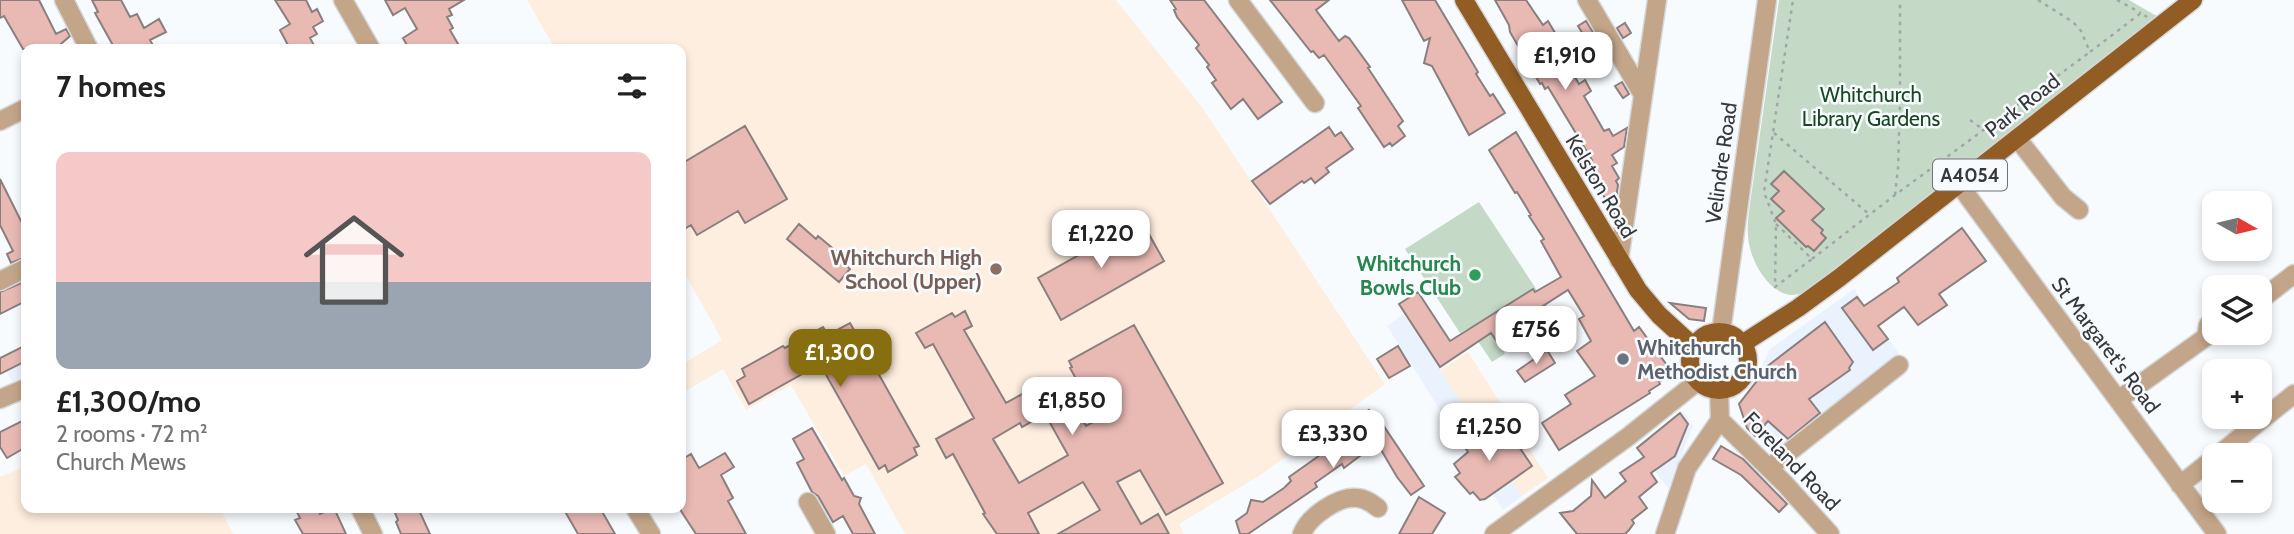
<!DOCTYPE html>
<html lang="en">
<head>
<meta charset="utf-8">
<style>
	body { margin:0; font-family:Cabin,sans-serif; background:#f2f2f2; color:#222; height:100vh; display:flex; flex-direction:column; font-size:26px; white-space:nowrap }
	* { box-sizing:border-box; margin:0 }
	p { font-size:23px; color:#767676 }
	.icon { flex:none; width:38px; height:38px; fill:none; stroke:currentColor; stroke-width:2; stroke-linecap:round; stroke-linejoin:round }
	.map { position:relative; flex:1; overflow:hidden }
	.panel { position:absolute; left:21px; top:44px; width:665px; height:469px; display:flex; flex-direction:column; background:#fff; border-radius:14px; box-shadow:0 4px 10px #0003 }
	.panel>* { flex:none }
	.needle { width:46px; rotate:98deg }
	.buttons { position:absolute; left:2202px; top:191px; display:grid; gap:14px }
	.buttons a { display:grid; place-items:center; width:70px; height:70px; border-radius:14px; background:#fff; box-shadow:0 4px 10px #0003; font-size:35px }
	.price { position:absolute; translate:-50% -60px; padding:0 16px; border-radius:14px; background:#fff; color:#222; font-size:23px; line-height:46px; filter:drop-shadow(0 2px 4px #0008) }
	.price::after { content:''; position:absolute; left:50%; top:42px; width:21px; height:16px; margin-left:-10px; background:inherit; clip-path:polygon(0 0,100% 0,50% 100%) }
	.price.active { background:#876e0e; color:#fff }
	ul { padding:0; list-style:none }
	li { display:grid; align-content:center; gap:14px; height:371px; padding:0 35px }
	li span { display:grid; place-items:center; height:217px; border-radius:14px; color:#555 }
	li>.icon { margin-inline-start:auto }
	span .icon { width:126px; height:126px; fill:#fffc; stroke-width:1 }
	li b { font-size:30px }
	h2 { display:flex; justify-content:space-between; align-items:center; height:84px; padding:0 35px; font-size:30px }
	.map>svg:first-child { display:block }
	.built { fill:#eaf2fe }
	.education { fill:#fdeee0 }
	.green { fill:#c5dac6 }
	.building { fill:#e9b9b4; stroke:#897f7e; stroke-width:2; fill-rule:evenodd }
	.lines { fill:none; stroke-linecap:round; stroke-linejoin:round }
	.minor-casing { stroke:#d5d8db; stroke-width:21 }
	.major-casing { stroke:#d5d8db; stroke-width:21 }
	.path { stroke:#a3a6a9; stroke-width:2.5; stroke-dasharray:3.5 5; stroke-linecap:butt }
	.minor { stroke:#c3a589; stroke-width:18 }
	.major { stroke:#915d24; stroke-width:18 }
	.education-dot { fill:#8d6e63; stroke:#f8fbfe; stroke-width:2.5 }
	.leisure-dot { fill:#2e9e5b; stroke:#f8fbfe; stroke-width:2.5 }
	.worship-dot { fill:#6b7280; stroke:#f8fbfe; stroke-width:2.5 }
	.labels { text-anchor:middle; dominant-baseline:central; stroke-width:5; stroke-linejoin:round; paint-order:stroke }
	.shield { fill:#f8fbfe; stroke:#707276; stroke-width:2 }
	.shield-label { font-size:19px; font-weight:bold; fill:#36383b }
	.park-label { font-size:21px; fill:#17471e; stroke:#f8fbfe }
	.street-label { font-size:21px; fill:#36383b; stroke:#f8fbfe }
	.education-label { font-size:21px; font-weight:bold; fill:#785e54; stroke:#f8fbfe; text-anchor:end }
	.leisure-label { font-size:21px; font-weight:bold; fill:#27864d; stroke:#f8fbfe; text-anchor:end }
	.worship-label { font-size:21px; font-weight:bold; fill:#5b616d; stroke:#f8fbfe; text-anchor:start }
</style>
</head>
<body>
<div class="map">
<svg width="2294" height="534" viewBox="0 0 2294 534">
	<rect width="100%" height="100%" fill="#f8fbfe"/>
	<!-- built -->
	<path class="built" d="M1629,173l-9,60 -24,-40z
		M1854,289l48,69 -125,98 -30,-28 -6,-15 3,-17 15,-24 11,-23z
		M1404,314l118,182 -19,14 -116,-184z
		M26,345v30l-14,7 -12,-24z
		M1683,411l10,15 -25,62 -32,-41z"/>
	<!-- education -->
	<path class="education" d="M527,0h589l86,107 183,277 -123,90 -83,50 5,10h-279l-39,-70 -22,12 -53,-91 -45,25 -23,-41 -42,25v-29l41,-25 -41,-73v-218h-126z
		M1468,352l80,126 -26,18 -82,-126z
		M26,466v42h194l13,26h-233v-57z"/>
	<!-- green -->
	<path class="green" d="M1779,0h350l31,18 -353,274c-5,1 -11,3 -16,3 -21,-2 -37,-29 -41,-47 -4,-15 -2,-30 0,-44z
		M1479,202l69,105 -21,13 -17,19 -9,7 4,8 -13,8 -23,-34 -9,5 -55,-84z"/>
	<!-- building -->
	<path class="building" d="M0,0h39l17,34 10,-5 4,7 -9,8 3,5h-41l-19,-33 -4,2z
		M92,0h29l9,17 7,-3 7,14 15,-9 7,13 -16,8 5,9h-40l-20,-36 3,-1z
		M275,0h31l6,12 5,-3 6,12 -10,6 4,7 -7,4 6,11h-26l-10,-19 10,-6z
		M385,0h79l-15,9 3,6 -5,2 6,11 -3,2 11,19h-52l-6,-11 14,-9 -12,-21 -12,7z
		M1170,0h34l78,102 -24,17 -15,-20 -12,10 -19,-26 4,-3 -9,-13 2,-2 -13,-17 3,-3 -22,-28 -3,-7 2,-1z
		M1270,0h59l-13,10 23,31 6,-5 4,2 21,29 -2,1 35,53 -5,5 7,10 -13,10 -2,-3 -6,4 -26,-39 3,-2 -37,-51 -5,3 -6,-7 -2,1z
		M1402,0h33l43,72 -2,2 14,22 3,-2 12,19 -36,22 -37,-69 -8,-3 6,-25 -6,3z
		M1495,0h31l17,25 5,-4 16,27 -4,3 19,33 6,-4 6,11 -7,5 20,35 5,-2 4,7 14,-8 -3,19 -12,8 5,8 -5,3 7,12 -3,3 2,4 -4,28 -29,-48 7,-5 -44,-73 -3,2 -3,-6 -2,1 -30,-52 -1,-7z
		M1586,21l10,16 -8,5 -10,-16z
		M1625,23l6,10 -8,5 -6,-10z
		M1622,82l7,12 -6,4 -8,-12z
		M745,126l42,73 -42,24 -7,-12 -41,24 -6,-10 -10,6v-67z
		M1329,127l6,9 6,-4 12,17 -27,19 3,4 -14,11 -4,-5 -7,5 -2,-2 -32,23 -18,-23z
		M1516,132l118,199 5,-4 30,41 -2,9 -8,5 1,2 -11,7 1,2 -91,57 -17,-27 29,-19 -6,-9 30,-19 -18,-25 14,-10 -12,-22 5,-3 -16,-26 -25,16 2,2 -18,13 3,4 -30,21 -9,-13 -51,34 -41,-63 19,-12 32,49 83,-52 2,3 26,-15 -20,-36 3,-2 -15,-23 2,-1 -14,-23 -2,1 -26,-43z
		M1784,171l40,38 -12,11 11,10 -2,3 5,5 -12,13 -6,-5 -2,1 -30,-29 8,-7 -13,-12 8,-8 -8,-7z
		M0,179l26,52v26l-15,6 -4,-9 6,-3 -13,-26z
		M1141,220l23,41 -103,59 -23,-42z
		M799,224l17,15 2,-3 18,15 -3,3 17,15 -11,13 -52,-43z
		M1962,228l24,33 -47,33 8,11 -29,20 -14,-18 -26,19 10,13 -15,11 -31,-42 15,-11 7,9 35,-24 -2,-4z
		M26,281v20l-26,13v-22z
		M1670,303l36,5 -2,13 -15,-2z
		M965,311l7,15 -8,4 42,73 29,-16 6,10 6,-3 2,3 15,-9 22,38 22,-12 -19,-34 -9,6 -10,-18 2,-1 -3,-6 65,-36 89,158 -57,32 -26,-45 -23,12 24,42 17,-10 11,20h-111l42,-24 -17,-28 -55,31 11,21h-42l-14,-20 2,-1 -32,-59 -7,4 -10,-19 38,-21 -41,-74 -8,4 -9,-15 36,-20 3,4zM1045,414l23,41 -49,28 -26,-44 27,-16 2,4z
		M1825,322l28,40 -4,6 1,2 -41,29 11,14 -32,26 -20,-18 -13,15 -8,-8 -8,-24 24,-31 -2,-2z
		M850,323l69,123 -5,2 3,7 -29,17 -3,-7 -6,4 -59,-105 -71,40 -12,-23 8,-5 -3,-7 41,-23 2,2 38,-21 5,8z
		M26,345v16l-26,13v-16z
		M1398,346l12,20 -21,12 -12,-19z
		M1547,350l8,13 -30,19 -8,-11z
		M1369,410l8,13 4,-1 43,64 -13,9 -14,-18 -20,-34 -33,25 -2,-4 -27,19 2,4 -69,47h-8l-4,-13 11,-8 4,-13 12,2 21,-14 7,-7 -2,-4 34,-24 1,2 22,-15 -6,-10z
		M1680,413l8,11 -13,32 -24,17 6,9 -18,15 8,11 -15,12 2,3 -5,7 -4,4h-48l-17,-21 13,-2 18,-15 1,-16 13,18 21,-17 -6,-8 24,-16 -7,-9z
		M26,419v28l-19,11 -7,-11v-15z
		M1462,423l18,24 27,-18 25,37 -47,33 -5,1 -7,-8 -3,2 -15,-17 5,-4 -6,-9 14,-12 -16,-23z
		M812,428l30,52 2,-2 10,18 7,2 -2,6 16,30h-22l-10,-18 -10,6 -15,-26 -6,-4 -15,-29 7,-4 -11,-20z
		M1721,446l22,13 44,45 -8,8 -38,-37 -28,-16z
		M725,453l9,14 -13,8 12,23 -5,3 18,33h-50l-15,-23v-51l10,-6 8,14z
		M1419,497l26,16 -13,21h-33z
		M295,508h22l3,6 14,-6 12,26h-43l-8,-14 5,-2z
		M393,508h25l12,26h-29l-5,-12 2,-2z
		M563,508h37l15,26h-37z"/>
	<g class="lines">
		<!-- minor casing -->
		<g class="minor-casing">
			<path id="minor" d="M64,0l25,49
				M343,0l28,49
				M1238,0l77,103
				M1587,0l56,95
				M0,121l26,-13
				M2017,138l46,59 16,13
				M1958,183l259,351
				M1619,260l38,-260
				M0,281l26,-13
				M2259,301l35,-27
				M1721,332l46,-332
				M0,399l26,-11
				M2118,400l88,-63 2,-12
				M1720,420l65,64 45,50
				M2218,455l76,-61
				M1769,468l130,-103
				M2180,485l34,-27
				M808,502l18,32
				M360,508l13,26
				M635,508l16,26
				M1302,534c6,-17 37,-39 56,-36 8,1 14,5 20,10
				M1494,534l135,-98 69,-55
				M1665,534l22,-66 33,-48 -1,-30"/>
		</g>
		<!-- major casing -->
		<g class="major-casing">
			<path id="major" d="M1464,0l174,290 21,25 35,32
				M1690 361a29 29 0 1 1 58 0a29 29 0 1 1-58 0Z
				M1742,344l56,-36 41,-30 354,-278"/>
		</g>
		<!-- path -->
		<path class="path" d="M2038,0l35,22 8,9 9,21 51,-39 6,4
			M2117,0l24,13
			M1900,101l20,-1
			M1970,120l14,10
			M1774,133l96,82
			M1895,195l3,-27 2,-67v-101
			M1776,224l36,35 -37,28 1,-63 -12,-32 29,-192
			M1812,259l83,-64 195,-143"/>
		<!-- minor -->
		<use href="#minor" class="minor"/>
		<!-- major -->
		<use href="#major" class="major"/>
	</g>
	<!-- markers -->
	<circle class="education-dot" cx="996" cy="269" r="7"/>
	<circle class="leisure-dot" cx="1475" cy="275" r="7"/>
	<circle class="worship-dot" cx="1623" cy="359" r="7"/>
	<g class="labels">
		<!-- shield labels -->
		<rect class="shield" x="1933" y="159.5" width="74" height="31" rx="5"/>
		<g class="shield-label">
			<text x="1970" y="175">A4054</text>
		</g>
		<!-- park labels -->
		<g class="park-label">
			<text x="1871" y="94">Whitchurch<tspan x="1871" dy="24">Library Gardens</tspan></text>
		</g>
		<!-- street labels -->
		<g class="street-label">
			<text transform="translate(2022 105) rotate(-38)">Park Road</text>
			<text transform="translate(1721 163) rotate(-82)">Velindre Road</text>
			<text transform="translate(1601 186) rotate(59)">Kelston Road</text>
			<text transform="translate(2106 345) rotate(53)">St Margaret's Road</text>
			<text transform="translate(1792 461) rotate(46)">Foreland Road</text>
		</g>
		<!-- education labels -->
		<g class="education-label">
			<text x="982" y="257">Whitchurch High<tspan x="982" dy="24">School (Upper)</tspan></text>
		</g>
		<!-- leisure labels -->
		<g class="leisure-label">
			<text x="1461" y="263">Whitchurch<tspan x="1461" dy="24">Bowls Club</tspan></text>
		</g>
		<!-- worship labels -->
		<g class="worship-label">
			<text x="1637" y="347">Whitchurch<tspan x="1637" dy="24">Methodist Church</tspan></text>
		</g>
	</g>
</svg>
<div class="buttons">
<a><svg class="needle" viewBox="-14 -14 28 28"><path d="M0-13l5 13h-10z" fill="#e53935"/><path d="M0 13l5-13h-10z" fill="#767676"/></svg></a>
<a><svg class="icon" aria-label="layers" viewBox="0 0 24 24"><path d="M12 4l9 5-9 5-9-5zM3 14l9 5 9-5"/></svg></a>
<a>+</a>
<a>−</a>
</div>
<b class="price" style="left:1565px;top:92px">£1,910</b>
<b class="price" style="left:1101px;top:270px">£1,220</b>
<b class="price" style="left:1536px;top:366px">£756</b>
<b class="price active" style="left:840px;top:389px">£1,300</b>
<b class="price" style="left:1072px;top:437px">£1,850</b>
<b class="price" style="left:1489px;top:463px">£1,250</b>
<b class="price" style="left:1333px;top:470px">£3,330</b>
<section class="panel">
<h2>7 homes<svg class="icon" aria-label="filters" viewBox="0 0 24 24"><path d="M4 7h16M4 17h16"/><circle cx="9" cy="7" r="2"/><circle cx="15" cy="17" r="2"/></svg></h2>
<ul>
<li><span style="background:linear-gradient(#f6c9c9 60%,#9aa5b1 0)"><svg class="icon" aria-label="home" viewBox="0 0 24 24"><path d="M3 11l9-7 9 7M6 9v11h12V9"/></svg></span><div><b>£1,300/mo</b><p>2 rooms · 72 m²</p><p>Church Mews</p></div></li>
</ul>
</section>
</div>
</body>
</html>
